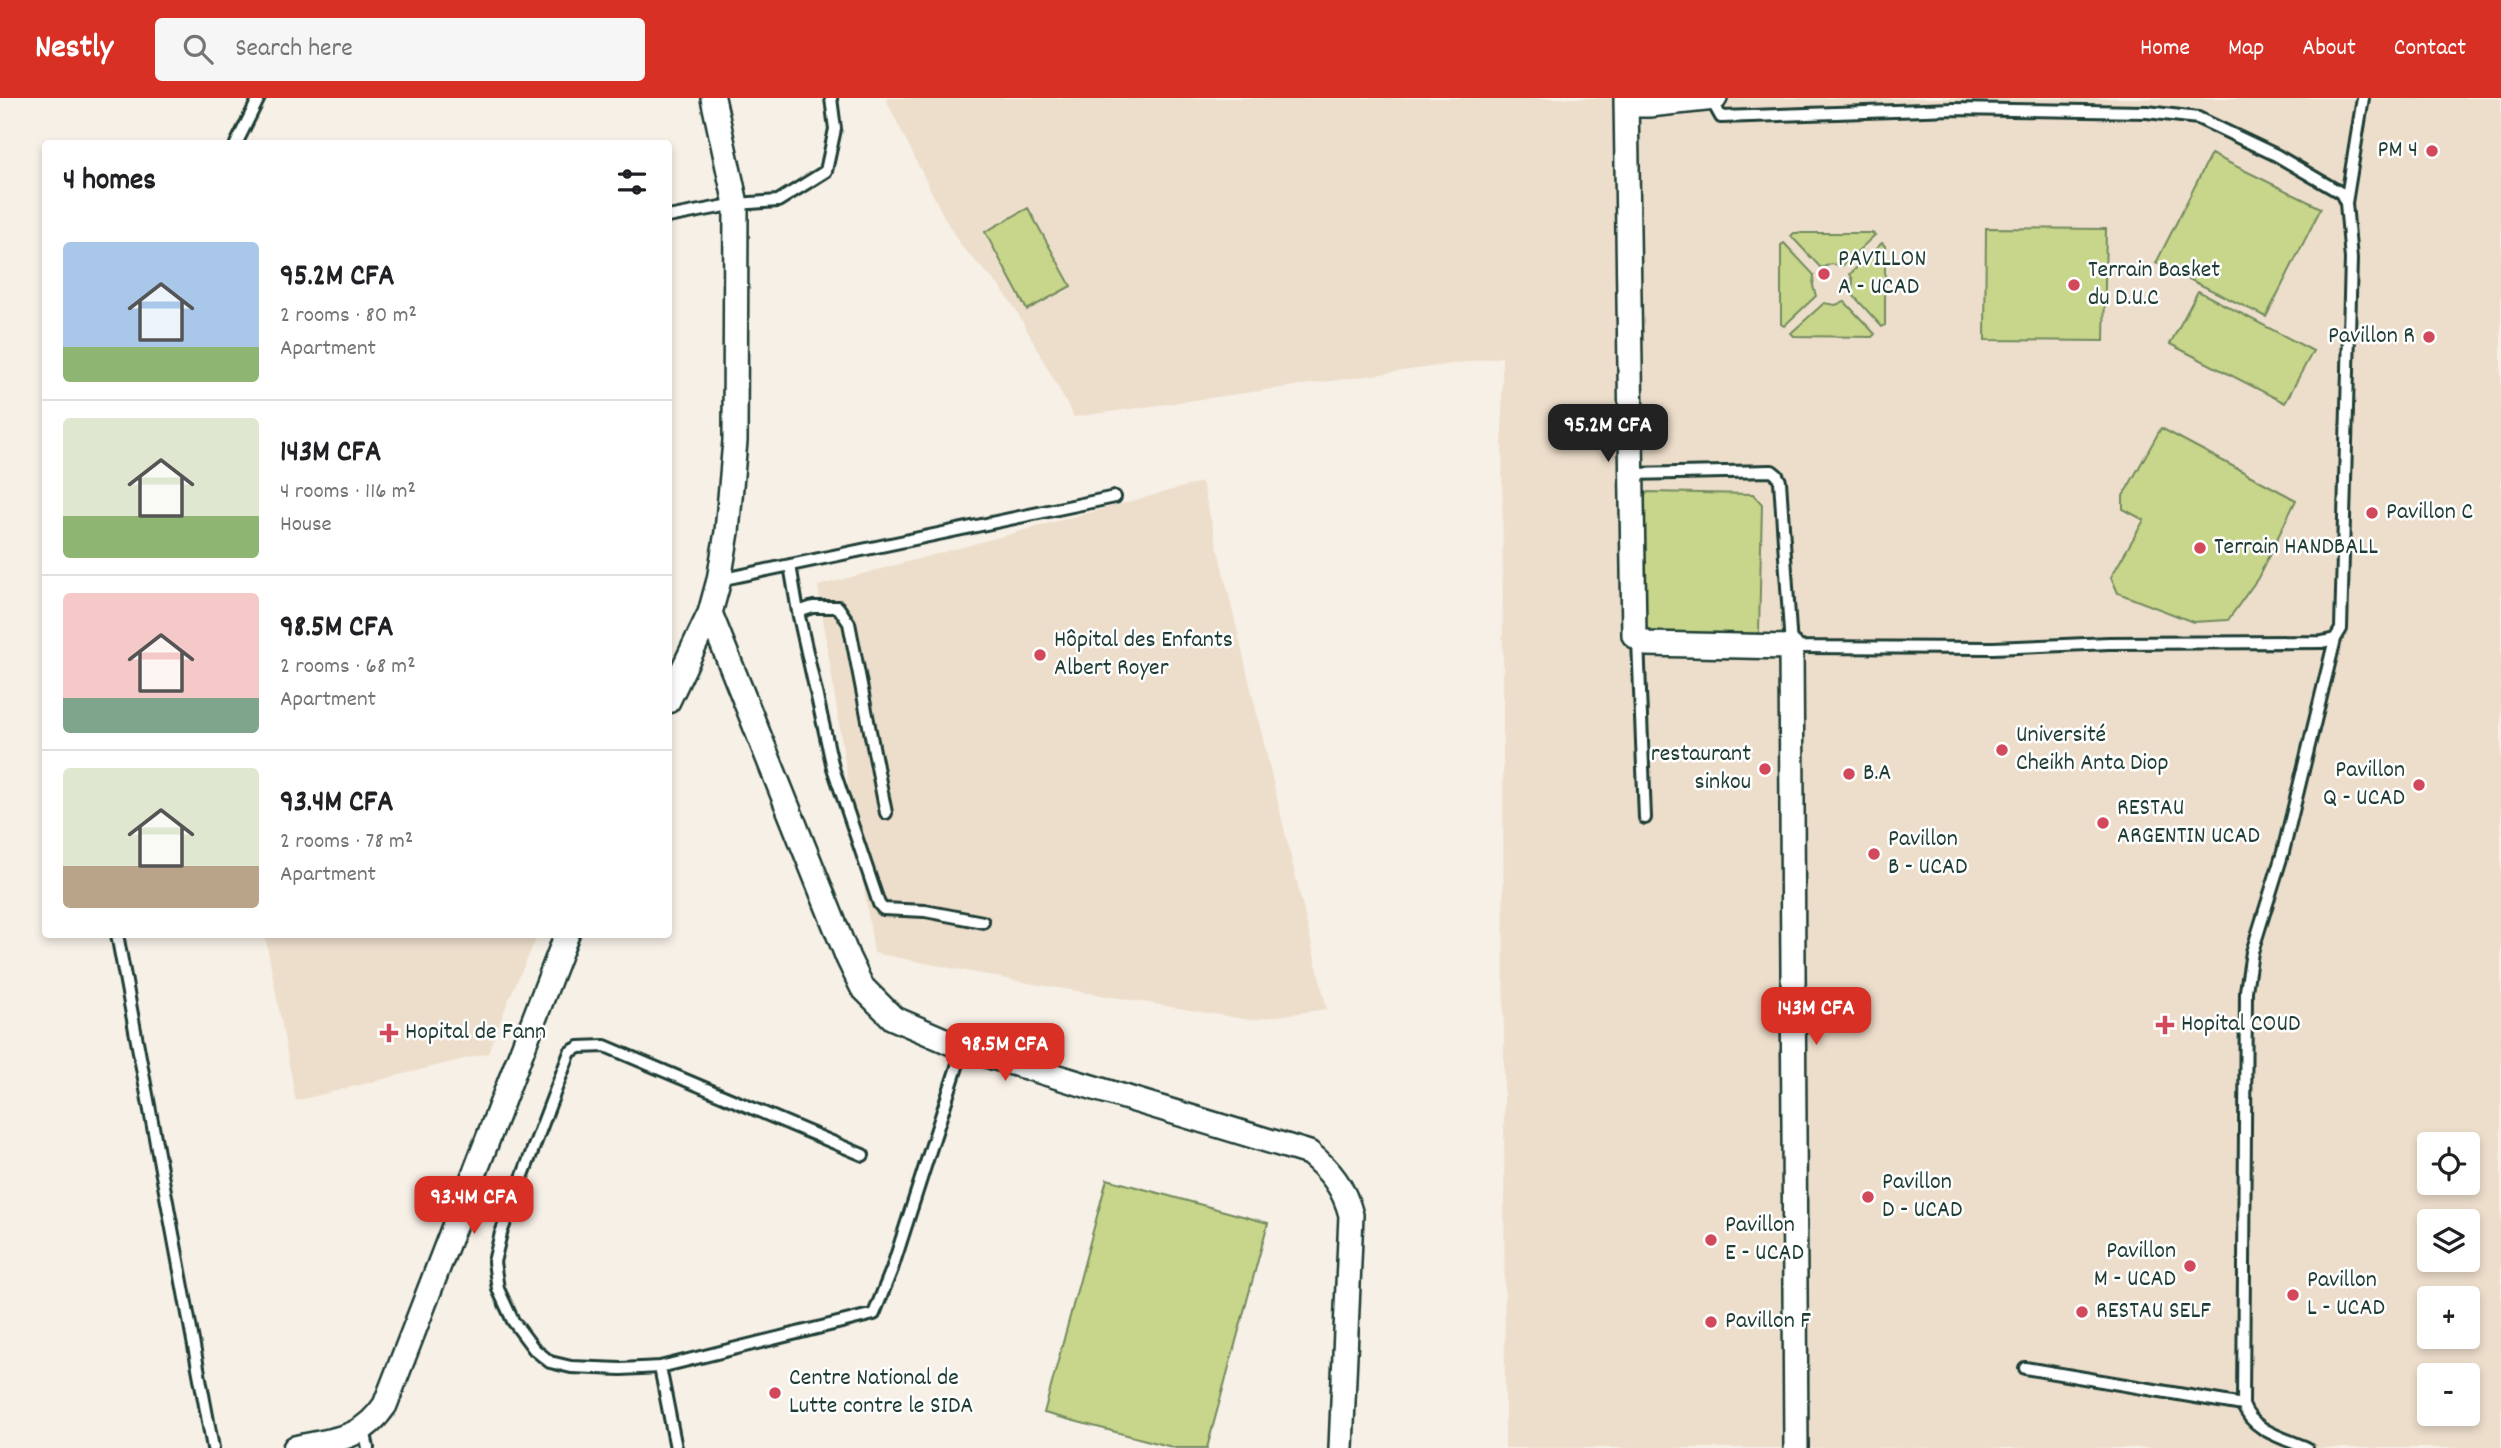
<!DOCTYPE html>
<html lang="en">
<head>
<meta charset="utf-8">
<style>
	body { margin:0; font-family:Dekko,sans-serif; background:#f6f6f6; color:#202124; height:100vh; display:flex; flex-direction:column; font-size:26px; white-space:nowrap }
	* { box-sizing:border-box; margin:0 }
	p { font-size:23px; color:#757577 }
	.icon { flex:none; width:38px; height:38px; fill:none; stroke:currentColor; stroke-width:2; stroke-linecap:round; stroke-linejoin:round }
	.map { position:relative; flex:1; overflow:hidden }
	.drawer { position:absolute; left:42px; top:42px; width:630px; height:798px; display:flex; flex-direction:column; background:#fff; border-radius:7px; box-shadow:0 4px 10px #0003 }
	.drawer>* { flex:none }
	.controls { position:absolute; left:2417px; top:1034px; display:grid; gap:14px }
	.controls a { display:grid; place-items:center; width:63px; height:63px; border-radius:7px; background:#fff; box-shadow:0 4px 10px #0003; font-size:35px }
	.price { position:absolute; translate:-50% -60px; padding:0 16px; border-radius:14px; background:#d93025; color:#fff; font-size:23px; line-height:46px; filter:drop-shadow(0 2px 4px #0008) }
	.price::after { content:''; position:absolute; left:50%; top:42px; width:21px; height:16px; margin-left:-10px; background:inherit; clip-path:polygon(0 0,100% 0,50% 100%) }
	.price.on { background:#222; color:#fff }
	ul { padding:0; list-style:none }
	li { display:flex; align-items:center; gap:21px; height:175px; padding:0 21px }
	li+li { border-top:2px solid #e0e0e0 }
	li span { display:grid; place-items:center; flex:none; width:196px; height:140px; border-radius:7px; color:#555 }
	li>.icon { margin-inline-start:auto }
	span .icon { width:84px; height:84px; fill:#fffc; stroke-width:1 }
	li b { font-size:30px }
	h2 { display:flex; justify-content:space-between; align-items:center; height:84px; padding:0 21px; font-size:30px }
	header { display:flex; align-items:center; gap:42px; box-sizing:border-box; height:98px; padding:0 35px; background:#d93025; color:#fff }
	header strong { font-size:33px }
	nav { display:flex; gap:38px; margin-inline-start:auto; font-size:24px }
	.search { width:490px; height:63px; background:#f6f6f6; display:flex; align-items:center; gap:18px; box-sizing:border-box; padding:0 24px; border-radius:7px; color:#757577; font-size:26px }
	.map>svg:first-child { display:block }
	.built { fill:#eddecb; fill-rule:evenodd }
	.green { fill:#c7d68a; stroke:#738a5f; stroke-width:2 }
	.lines { fill:none; stroke-linecap:round; stroke-linejoin:round }
	.service-casing { stroke:#1f3d34; stroke-width:16 }
	.minor-casing { stroke:#1f3d34; stroke-width:28 }
	.service { stroke:#fff; stroke-width:10 }
	.minor { stroke:#fff; stroke-width:23 }
	.poi-dot { fill:#d1495b; stroke:#fff; stroke-width:2.5 }
	.labels { text-anchor:middle; dominant-baseline:central; stroke-width:5; stroke-linejoin:round; paint-order:stroke }
	.poi-label { font-size:24px; fill:#1f3d34; stroke:#fff; text-anchor:start }
</style>
</head>
<body>
<header>
<strong>Nestly</strong>
<div class="search"><svg class="icon" aria-label="search" viewBox="0 0 24 24"><circle cx="10" cy="10" r="6"/><path d="M15 15l6 6"/></svg>Search here</div>
<nav><a>Home</a><a>Map</a><a>About</a><a>Contact</a></nav>
</header>
<div class="map">
<svg width="2501" height="1350" viewBox="0 0 2501 1350">
	<rect width="100%" height="100%" fill="#f7f0e7"/>
	<filter id="ink" filterUnits="userSpaceOnUse"><feTurbulence type="fractalNoise" baseFrequency=".0143" numOctaves="2"/><feDisplacementMap in="SourceGraphic" scale="14" xChannelSelector="R" yChannelSelector="G"/><feConvolveMatrix kernelMatrix="1 2 1 2 8 2 1 2 1" color-interpolation-filters="sRGB"/></filter>
	<g filter="url(#ink)">
		<!-- built -->
		<path class="built" d="M885,0h1616v1350h-996l-3,-1091 -428,60 -58,-107 -15,-22 -40,-42 -16,-27zM2429,1046h39v39h-39zM2429,1124h39v38h-39zM2429,1200h39v39h-39zM2429,1278h39v38h-39z
			M1202,384l125,527 -77,11 -228,-38 -148,-29 -56,-367z
			M265,837v-1l273,1 -29,64 -21,54 -192,48z"/>
		<!-- green -->
		<path class="green" d="M2211,56l110,54 -55,109 -110,-54z
			M1028,110l43,78 -44,24 -42,-78z
			M1986,130l120,1 -2,112 -119,-1z
			M1794,135h78l3,2 -33,31 -11,-2 -10,4 -30,-32z
			M1784,145l30,32 -1,11 3,10 -32,30 -3,-2v-79z
			M1882,145l3,3v79l-3,2 -30,-33 1,-14 -3,-6z
			M2198,193l115,60 -28,52 -115,-59z
			M1845,204l30,32 -3,3 -78,-1 -3,-3 33,-30 11,2z
			M2161,330l135,72 -38,78 -30,42 -35,2 -75,-29 -7,-16 33,-57 -21,-11v-13z
			M1648,394l105,2 9,10 -3,128 -8,5h-102l-8,-8 -2,-128z
			M1107,1081l161,44 -61,225h-31l-132,-35z"/>
		<g class="lines">
			<!-- service casing -->
			<g class="service-casing">
				<path id="service" d="M236,46l23,-46
					M2346,105l17,-105
					M668,119l68,-13 42,-3 48,-30 9,-42 -4,-31
					M1630,376l142,-3 5,4 3,6 11,166 202,1 116,-5 213,-1 13,-3 6,-10 10,-370 -5,-56 -5,-10 -65,-38 -78,-37 -51,-6 -194,-3 -232,8 -10,-18
					M790,467l8,47 35,156 46,136 4,5 42,2 58,11
					M719,482l396,-83
					M798,514l15,-5h25l11,16 37,190
					M1638,542l7,178
					M117,836l96,514
					M863,1057l-258,-109 -26,1 -9,5 -69,181 -7,29 4,27 15,32 21,28 16,13 21,5 50,2 39,-2 214,-53 18,-45 71,-221
					M660,1269l16,81
					M2025,1270l218,37
					M364,1331l4,19
					M2307,1350c-23,-10 -55,-17 -64,-43l3,-414 6,-39 31,-100 52,-213"/>
			</g>
			<!-- minor casing -->
			<g class="minor-casing">
				<path id="minor" d="M1626,0l8,537 12,9 145,3 5,801
					M1626,7h23l66,-7
					M710,515l138,345 14,29 31,31 70,30 346,105c22,18 35,35 42,62l-10,233
					M668,603l42,-88 9,-33 8,-48 8,-91 1,-237 -23,-106
					M295,1350c39,-9 66,-7 90,-43l182,-471"/>
			</g>
			<!-- service -->
			<use href="#service" class="service"/>
			<!-- minor -->
			<use href="#minor" class="minor"/>
		</g>
	</g>
	<!-- markers -->
	<g class="poi-dot">
		<circle cx="2432" cy="53" r="7"/>
		<circle cx="1824" cy="176" r="7"/>
		<circle cx="2074" cy="187" r="7"/>
		<circle cx="2429" cy="239" r="7"/>
		<circle cx="2372" cy="415" r="7"/>
		<circle cx="2200" cy="450" r="7"/>
		<circle cx="1040" cy="557" r="7"/>
		<circle cx="2002" cy="652" r="7"/>
		<circle cx="1765" cy="671" r="7"/>
		<circle cx="1849" cy="676" r="7"/>
		<circle cx="2419" cy="687" r="7"/>
		<circle cx="2103" cy="725" r="7"/>
		<circle cx="1874" cy="756" r="7"/>
		<path d="M2161.5 916.5h7v7h7v7h-7v7h-7v-7h-7v-7h7z"/>
		<path d="M385.5 924.5h7v7h7v7h-7v7h-7v-7h-7v-7h7z"/>
		<circle cx="1868" cy="1099" r="7"/>
		<circle cx="1711" cy="1142" r="7"/>
		<circle cx="2190" cy="1168" r="7"/>
		<circle cx="2293" cy="1197" r="7"/>
		<circle cx="2082" cy="1214" r="7"/>
		<circle cx="1711" cy="1224" r="7"/>
		<circle cx="775" cy="1295" r="7"/>
	</g>
	<g class="labels">
		<!-- poi labels -->
		<g class="poi-label">
			<text x="2418" y="53" text-anchor="end">PM 4</text>
			<text x="1838" y="162">PAVILLON<tspan x="1838" dy="28">A - UCAD</tspan></text>
			<text x="2088" y="173">Terrain Basket<tspan x="2088" dy="28">du D.U.C</tspan></text>
			<text x="2415" y="239" text-anchor="end">Pavillon R</text>
			<text x="2386" y="415">Pavillon C</text>
			<text x="2214" y="450">Terrain HANDBALL</text>
			<text x="1054" y="543">Hôpital des Enfants<tspan x="1054" dy="28">Albert Royer</tspan></text>
			<text x="2016" y="638">Université<tspan x="2016" dy="28">Cheikh Anta Diop</tspan></text>
			<text x="1751" y="657" text-anchor="end">restaurant<tspan x="1751" dy="28">sinkou</tspan></text>
			<text x="2405" y="673" text-anchor="end">Pavillon<tspan x="2405" dy="28">Q - UCAD</tspan></text>
			<text x="1863" y="676">B.A</text>
			<text x="2117" y="711">RESTAU<tspan x="2117" dy="28">ARGENTIN UCAD</tspan></text>
			<text x="1888" y="742">Pavillon<tspan x="1888" dy="28">B - UCAD</tspan></text>
			<text x="2181" y="927">Hopital COUD</text>
			<text x="405" y="935">Hopital de Fann</text>
			<text x="1882" y="1085">Pavillon<tspan x="1882" dy="28">D - UCAD</tspan></text>
			<text x="1725" y="1128">Pavillon<tspan x="1725" dy="28">E - UCAD</tspan></text>
			<text x="2176" y="1154" text-anchor="end">Pavillon<tspan x="2176" dy="28">M - UCAD</tspan></text>
			<text x="2307" y="1183">Pavillon<tspan x="2307" dy="28">L - UCAD</tspan></text>
			<text x="2096" y="1214">RESTAU SELF</text>
			<text x="1725" y="1224">Pavillon F</text>
			<text x="789" y="1281">Centre National de<tspan x="789" dy="28">Lutte contre le SIDA</tspan></text>
		</g>
	</g>
</svg>
<div class="controls">
<a><svg class="icon" aria-label="locate" viewBox="0 0 24 24"><circle cx="12" cy="12" r="6"/><path d="M12 2v4M12 18v4M2 12h4M18 12h4"/></svg></a>
<a><svg class="icon" aria-label="layers" viewBox="0 0 24 24"><path d="M12 4l9 5-9 5-9-5zM3 14l9 5 9-5"/></svg></a>
<a>+</a>
<a>−</a>
</div>
<b class="price on" style="left:1608px;top:366px">95.2M CFA</b>
<b class="price" style="left:1816px;top:949px">143M CFA</b>
<b class="price" style="left:1005px;top:985px">98.5M CFA</b>
<b class="price" style="left:474px;top:1138px">93.4M CFA</b>
<section class="drawer">
<h2>4 homes<svg class="icon" aria-label="filters" viewBox="0 0 24 24"><path d="M4 7h16M4 17h16"/><circle cx="9" cy="7" r="2"/><circle cx="15" cy="17" r="2"/></svg></h2>
<ul>
<li><span style="background:linear-gradient(#a9c7e8 75%,#8fb573 0)"><svg class="icon" aria-label="home" viewBox="0 0 24 24"><path d="M3 11l9-7 9 7M6 9v11h12V9"/></svg></span><div><b>95.2M CFA</b><p>2 rooms · 80 m²</p><p>Apartment</p></div></li>
<li><span style="background:linear-gradient(#dfe7d0 70%,#8fb573 0)"><svg class="icon" aria-label="home" viewBox="0 0 24 24"><path d="M3 11l9-7 9 7M6 9v11h12V9"/></svg></span><div><b>143M CFA</b><p>4 rooms · 116 m²</p><p>House</p></div></li>
<li><span style="background:linear-gradient(#f6c9c9 75%,#7fa58c 0)"><svg class="icon" aria-label="home" viewBox="0 0 24 24"><path d="M3 11l9-7 9 7M6 9v11h12V9"/></svg></span><div><b>98.5M CFA</b><p>2 rooms · 68 m²</p><p>Apartment</p></div></li>
<li><span style="background:linear-gradient(#dfe7d0 70%,#b9a48a 0)"><svg class="icon" aria-label="home" viewBox="0 0 24 24"><path d="M3 11l9-7 9 7M6 9v11h12V9"/></svg></span><div><b>93.4M CFA</b><p>2 rooms · 78 m²</p><p>Apartment</p></div></li>
</ul>
</section>
</div>
</body>
</html>
